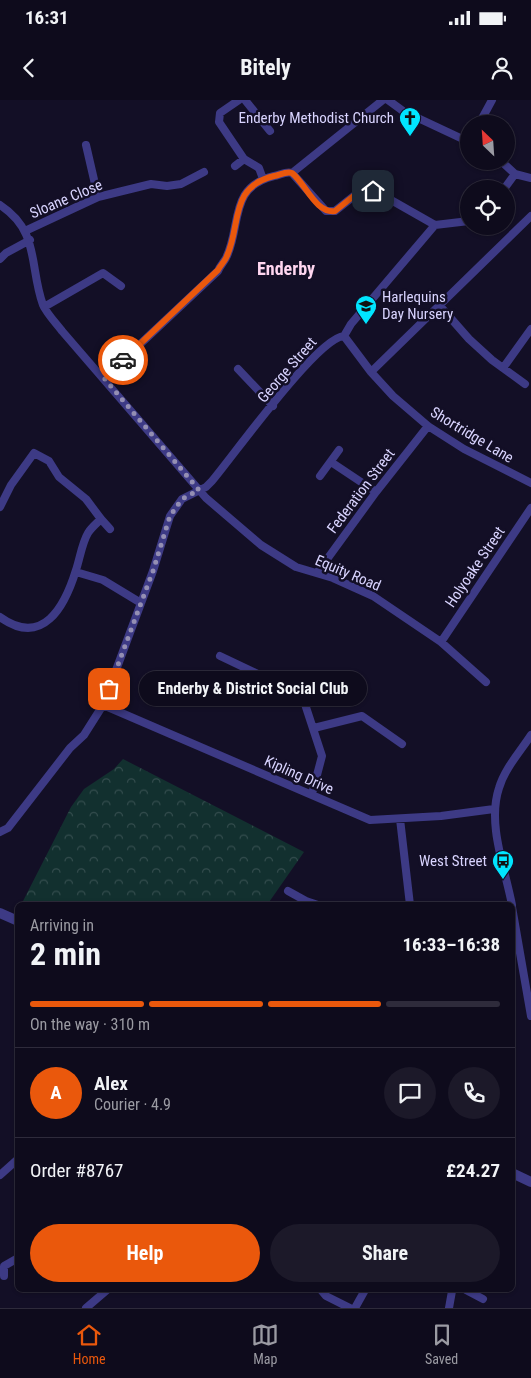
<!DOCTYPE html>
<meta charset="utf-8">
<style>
body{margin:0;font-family:"Roboto Condensed",sans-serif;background:#1c1929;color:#f1f3f6;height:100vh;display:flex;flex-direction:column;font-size:19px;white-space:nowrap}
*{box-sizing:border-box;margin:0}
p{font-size:16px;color:#9b9ba3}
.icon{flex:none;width:28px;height:28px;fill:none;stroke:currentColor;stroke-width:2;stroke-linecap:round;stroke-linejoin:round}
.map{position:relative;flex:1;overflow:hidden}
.sheet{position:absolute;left:15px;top:802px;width:500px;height:390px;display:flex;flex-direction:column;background:#0e0b1c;border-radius:8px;box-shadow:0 1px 4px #0004,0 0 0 1px #2e2b3b}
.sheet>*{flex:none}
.needle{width:32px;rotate:335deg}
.tools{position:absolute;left:460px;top:15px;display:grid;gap:10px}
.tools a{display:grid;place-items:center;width:55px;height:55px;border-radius:50%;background:#0e0b1c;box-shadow:0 1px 4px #0004,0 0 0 1px #2e2b3b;font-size:25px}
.pin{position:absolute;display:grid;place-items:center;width:42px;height:42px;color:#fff;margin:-21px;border-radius:10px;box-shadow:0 2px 8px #0006}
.courier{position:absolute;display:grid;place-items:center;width:50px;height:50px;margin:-25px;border:4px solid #ea580c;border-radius:50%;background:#fff;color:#222;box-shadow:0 1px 6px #0007}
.bubble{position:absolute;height:35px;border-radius:18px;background:#0e0b1c;box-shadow:0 1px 4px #0004,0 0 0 1px #2e2b3b;font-size:16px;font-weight:700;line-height:35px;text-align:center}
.overview em{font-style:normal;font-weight:700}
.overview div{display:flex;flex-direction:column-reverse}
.overview{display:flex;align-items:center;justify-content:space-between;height:85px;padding:0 15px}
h1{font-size:32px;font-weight:700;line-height:38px}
.bar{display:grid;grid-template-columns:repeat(4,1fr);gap:8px 5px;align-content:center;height:60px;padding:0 15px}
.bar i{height:6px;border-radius:4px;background:#2e2b3b}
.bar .current{background:#ea580c}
.bar p{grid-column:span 4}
.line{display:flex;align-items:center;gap:12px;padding:0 15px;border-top:1px solid #2e2b3b}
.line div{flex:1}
.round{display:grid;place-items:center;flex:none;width:52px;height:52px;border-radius:26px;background:#1c1929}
.action{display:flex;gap:10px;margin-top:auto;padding:10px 15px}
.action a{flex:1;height:58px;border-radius:30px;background:#ea580c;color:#fff;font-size:20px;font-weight:700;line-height:58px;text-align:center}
.action a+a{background:#1c1929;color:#f1f3f6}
.status{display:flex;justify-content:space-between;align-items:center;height:35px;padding:0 25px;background:#0e0b1c;direction:ltr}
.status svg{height:14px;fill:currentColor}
header{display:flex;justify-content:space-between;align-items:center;height:65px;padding:0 15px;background:#0e0b1c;font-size:22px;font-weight:700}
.tab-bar{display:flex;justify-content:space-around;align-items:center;height:70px;border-top:1px solid #2e2b3b;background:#0e0b1c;font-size:14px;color:#9b9ba3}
.tab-bar a{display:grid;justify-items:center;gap:2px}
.tab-bar .current{color:#ea580c}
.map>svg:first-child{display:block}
.forest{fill:url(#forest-crowns)}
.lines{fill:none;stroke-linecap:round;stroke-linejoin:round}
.minor{stroke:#3d3a85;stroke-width:8}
.tertiary{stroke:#3d3a85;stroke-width:10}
.done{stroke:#948fb3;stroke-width:5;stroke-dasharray:0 9}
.route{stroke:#ea580c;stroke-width:6}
.labels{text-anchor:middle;stroke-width:5;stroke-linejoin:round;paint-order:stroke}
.poi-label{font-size:15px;fill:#d9d4ff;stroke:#130f26;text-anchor:end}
.street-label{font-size:15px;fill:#d9d4ff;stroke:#130f26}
.quarter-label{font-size:18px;font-weight:bold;fill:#ffd6f0;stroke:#130f26}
</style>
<div class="status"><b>16:31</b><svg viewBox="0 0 49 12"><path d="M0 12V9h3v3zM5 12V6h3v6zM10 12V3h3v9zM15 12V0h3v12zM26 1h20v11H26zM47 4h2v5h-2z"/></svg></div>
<header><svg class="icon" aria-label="back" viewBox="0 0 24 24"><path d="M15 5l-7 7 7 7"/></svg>Bitely<svg class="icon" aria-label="person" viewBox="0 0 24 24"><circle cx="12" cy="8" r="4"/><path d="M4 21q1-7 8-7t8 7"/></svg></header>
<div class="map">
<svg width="531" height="1208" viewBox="0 0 531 1208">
<defs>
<pattern id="forest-crowns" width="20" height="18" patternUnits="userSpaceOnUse" patternTransform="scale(1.25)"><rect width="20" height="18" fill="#12302f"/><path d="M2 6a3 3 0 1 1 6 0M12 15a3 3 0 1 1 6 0" fill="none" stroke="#344d4e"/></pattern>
</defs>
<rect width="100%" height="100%" fill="#130f26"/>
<!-- forest -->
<path class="forest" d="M123,659L304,752L267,805H21L71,707L84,689L114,669Z"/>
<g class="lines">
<!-- minor -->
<path class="minor" d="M239,0L220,13L219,22L244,59L259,68L263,79
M245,0L270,31
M388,0L403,11L469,42
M479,24L492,0
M86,45L98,97
M501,61L515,74L531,78
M235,66L244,59
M292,73L383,0
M504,89L515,74
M0,105C40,131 29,166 43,205C47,214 56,223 62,231L206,398L261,445L296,467L333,478L373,496L441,542L486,582
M25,131L98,97L151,84L167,86L181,84L204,72
M0,159L6,153L30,140
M440,206L469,239L492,260L525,284
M44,207L103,173L121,186
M344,236L371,272L393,296L428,326L464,349L531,383
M344,236L351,224L435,125
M503,268L531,229
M238,269L273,306
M371,272L531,116
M104,278L218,171C220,166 224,162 226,158C242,126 228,87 274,76C280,75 286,71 292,73L326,111H335L364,88L384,96L435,125L469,121
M331,362L376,392
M320,376L339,350
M101,419L110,429
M76,472L103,480L141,503
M317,473L376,392L428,326
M0,517C43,548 65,506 76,470C80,458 82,443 88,433C91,428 97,423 101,419L86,399L59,377L49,361L34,353L11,385L0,407
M441,542L531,408
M220,556L302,595L322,656L312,694
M103,605L370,720L441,716L494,709
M314,628L362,616L402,644
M400,719L410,805
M0,732L8,728L70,648L84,635L103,605L153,471L170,416L182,399L206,387L212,381C234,355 317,238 344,236
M288,791L306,801
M304,805L306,801L318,805
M512,805C505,768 487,724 499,688C505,668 520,652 531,635
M512,807L531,916
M0,1075L18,1059
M4,1176V1166L18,1158
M321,1190L326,1196L350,1208
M466,1190L483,1199
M86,1208L107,1190
M355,1208L365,1190
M449,1208L452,1191"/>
<!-- tertiary -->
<path class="tertiary" d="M0,813L18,821
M512,1073L531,1082"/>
</g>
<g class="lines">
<!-- done -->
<path class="done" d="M109,589L153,471L170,416L182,399L199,390L104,278L123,260"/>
<!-- route -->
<path class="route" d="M123,260L218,170C220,166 224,162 226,158C242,126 228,87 274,76C280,75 286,71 292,73C305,83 316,114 335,111L361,90L364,88L373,91"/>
</g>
<!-- icons -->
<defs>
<g id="church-pin" transform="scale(1.125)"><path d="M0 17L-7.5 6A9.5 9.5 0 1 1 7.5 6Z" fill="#00e5ff" stroke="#130f26"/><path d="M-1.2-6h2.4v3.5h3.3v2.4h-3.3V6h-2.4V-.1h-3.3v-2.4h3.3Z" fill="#111"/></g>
<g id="school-pin" transform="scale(1.125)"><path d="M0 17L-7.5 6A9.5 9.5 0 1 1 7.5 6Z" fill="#00e5ff" stroke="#130f26"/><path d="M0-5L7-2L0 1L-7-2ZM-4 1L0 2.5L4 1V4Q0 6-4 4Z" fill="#111"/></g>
<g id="bus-pin" transform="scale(1.125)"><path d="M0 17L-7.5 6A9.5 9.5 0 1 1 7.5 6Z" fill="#00e5ff" stroke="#130f26"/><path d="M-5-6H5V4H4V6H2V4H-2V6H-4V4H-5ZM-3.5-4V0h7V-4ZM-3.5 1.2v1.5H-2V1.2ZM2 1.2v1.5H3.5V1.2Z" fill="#111"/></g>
</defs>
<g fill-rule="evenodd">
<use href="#church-pin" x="410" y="18"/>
<use href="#school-pin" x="366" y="206"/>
<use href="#bus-pin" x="503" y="761"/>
</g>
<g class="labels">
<!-- poi labels -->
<g class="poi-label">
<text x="394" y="23">Enderby Methodist Church</text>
<text x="382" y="202" text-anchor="start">Harlequins<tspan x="382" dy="17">Day Nursery</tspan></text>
<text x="487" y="766">West Street</text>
</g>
<!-- street labels -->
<g class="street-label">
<text transform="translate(66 99) rotate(-23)" y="5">Sloane Close</text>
<text transform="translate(287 270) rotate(-49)" y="5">George Street</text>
<text transform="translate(472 335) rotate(31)" y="5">Shortridge Lane</text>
<text transform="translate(361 391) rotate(-53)" y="5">Federation Street</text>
<text transform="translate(475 467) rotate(-56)" y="5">Holyoake Street</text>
<text transform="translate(348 473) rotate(23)" y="5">Equity Road</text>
<text transform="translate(299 675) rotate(24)" y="5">Kipling Drive</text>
</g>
<!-- quarter labels -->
<g class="quarter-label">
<text x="286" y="175">Enderby</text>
</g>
</g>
</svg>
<div class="tools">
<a><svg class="needle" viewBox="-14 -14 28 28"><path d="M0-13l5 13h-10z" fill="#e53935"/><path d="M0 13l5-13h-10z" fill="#9b9ba3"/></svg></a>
<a><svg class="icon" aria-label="locate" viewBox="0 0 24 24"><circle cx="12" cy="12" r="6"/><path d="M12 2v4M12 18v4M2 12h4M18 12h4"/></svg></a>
</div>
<div class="pin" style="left:109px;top:589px;background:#ea580c"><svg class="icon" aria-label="bag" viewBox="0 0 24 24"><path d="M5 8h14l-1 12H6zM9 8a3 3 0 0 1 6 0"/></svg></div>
<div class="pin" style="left:373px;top:91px;background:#1f2937"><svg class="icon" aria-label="home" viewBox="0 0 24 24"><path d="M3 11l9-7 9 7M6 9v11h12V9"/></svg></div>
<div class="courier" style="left:123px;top:260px"><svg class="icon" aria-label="car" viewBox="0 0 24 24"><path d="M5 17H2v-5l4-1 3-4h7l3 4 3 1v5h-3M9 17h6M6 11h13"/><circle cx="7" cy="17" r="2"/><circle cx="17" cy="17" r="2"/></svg></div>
<div class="bubble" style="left:139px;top:571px;width:228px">Enderby &amp; District Social Club</div>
<section class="sheet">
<div class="overview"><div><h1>2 min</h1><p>Arriving in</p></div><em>16:33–16:38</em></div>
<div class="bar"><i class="current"></i><i class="current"></i><i class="current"></i><i></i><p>On the way · 310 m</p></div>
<div class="line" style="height:90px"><b class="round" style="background:#ea580c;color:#fff">A</b><div><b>Alex</b><p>Courier · 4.9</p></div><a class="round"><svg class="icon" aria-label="chat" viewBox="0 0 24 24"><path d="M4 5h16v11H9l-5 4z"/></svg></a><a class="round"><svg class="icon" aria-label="phone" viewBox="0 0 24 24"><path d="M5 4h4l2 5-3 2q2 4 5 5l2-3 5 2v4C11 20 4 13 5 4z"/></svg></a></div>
<div class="line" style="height:65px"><div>Order #8767</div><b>£24.27</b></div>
<div class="action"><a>Help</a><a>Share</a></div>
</section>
</div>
<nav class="tab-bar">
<a class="current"><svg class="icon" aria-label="home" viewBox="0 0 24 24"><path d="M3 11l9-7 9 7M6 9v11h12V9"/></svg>Home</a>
<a><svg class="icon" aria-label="map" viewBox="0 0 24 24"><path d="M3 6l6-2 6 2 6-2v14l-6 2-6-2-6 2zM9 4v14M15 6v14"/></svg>Map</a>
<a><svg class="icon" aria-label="saved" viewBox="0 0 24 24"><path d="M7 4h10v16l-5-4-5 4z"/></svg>Saved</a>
</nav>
